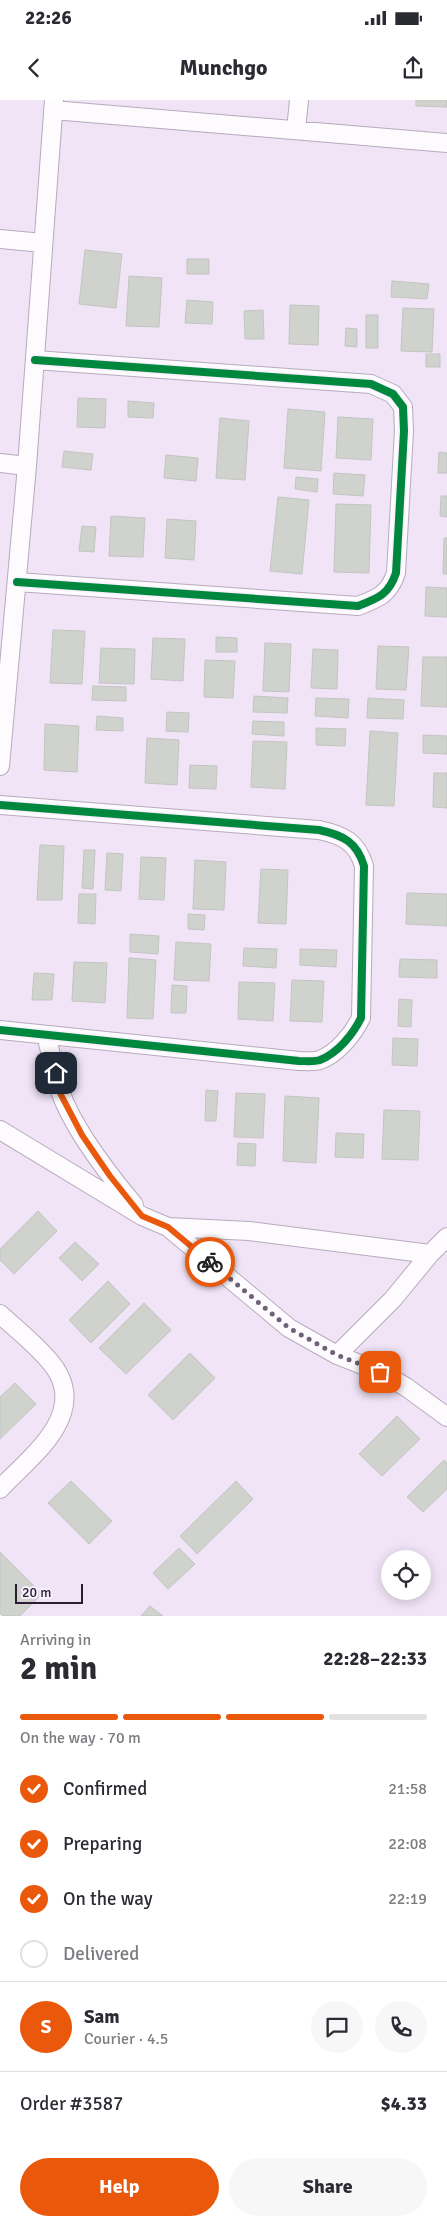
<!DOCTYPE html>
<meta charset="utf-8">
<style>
body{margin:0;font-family:Signika,sans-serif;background:#f7f7f7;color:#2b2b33;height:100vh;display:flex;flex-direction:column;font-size:19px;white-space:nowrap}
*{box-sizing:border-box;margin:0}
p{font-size:16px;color:#7c7c81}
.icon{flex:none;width:28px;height:28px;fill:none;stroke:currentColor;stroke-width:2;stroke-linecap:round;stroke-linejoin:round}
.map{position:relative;height:1516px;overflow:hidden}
.side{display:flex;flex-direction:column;background:#fff;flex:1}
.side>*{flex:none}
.tools{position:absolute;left:381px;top:1450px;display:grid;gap:10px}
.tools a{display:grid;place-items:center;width:50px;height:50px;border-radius:50%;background:#fff;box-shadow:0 2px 12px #0003;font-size:25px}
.scale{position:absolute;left:15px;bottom:12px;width:68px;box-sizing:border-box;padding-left:5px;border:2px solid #2b1c31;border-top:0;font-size:14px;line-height:18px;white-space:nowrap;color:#2b1c31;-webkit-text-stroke:4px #f8f0fc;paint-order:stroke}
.pin{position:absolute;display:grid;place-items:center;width:42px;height:42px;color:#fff;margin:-21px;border-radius:10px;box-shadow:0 2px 8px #0006}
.courier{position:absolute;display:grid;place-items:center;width:50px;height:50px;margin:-25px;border:4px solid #ea580c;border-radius:50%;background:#fff;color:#222;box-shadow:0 1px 6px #0007}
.summary em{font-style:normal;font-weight:800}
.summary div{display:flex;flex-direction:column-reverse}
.summary{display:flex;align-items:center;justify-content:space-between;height:85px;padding:0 20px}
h1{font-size:32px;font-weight:800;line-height:38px}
.bar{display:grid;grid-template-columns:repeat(4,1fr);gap:8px 5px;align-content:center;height:60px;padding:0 20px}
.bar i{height:6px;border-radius:4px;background:#e1e1e2}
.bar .active{background:#ea580c}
.bar p{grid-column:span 4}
.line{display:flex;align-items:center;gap:12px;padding:0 20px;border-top:1px solid #e1e1e2}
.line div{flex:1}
.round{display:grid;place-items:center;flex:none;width:52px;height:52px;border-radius:26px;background:#f7f7f7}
ol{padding:0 20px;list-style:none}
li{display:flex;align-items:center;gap:15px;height:55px}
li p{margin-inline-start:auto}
li .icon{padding:5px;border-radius:50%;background:#ea580c;color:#fff;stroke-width:4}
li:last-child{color:#7c7c81}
li i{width:28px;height:28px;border:2px solid #e1e1e2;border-radius:50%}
.action{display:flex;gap:10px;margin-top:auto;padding:10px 20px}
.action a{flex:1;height:58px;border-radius:30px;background:#ea580c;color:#fff;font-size:20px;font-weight:800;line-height:58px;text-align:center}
.action a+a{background:#f7f7f7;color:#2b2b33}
.status{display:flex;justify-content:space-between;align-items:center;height:35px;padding:0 25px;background:#fff;direction:ltr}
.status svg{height:14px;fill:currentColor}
header{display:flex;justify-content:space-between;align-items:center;height:65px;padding:0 20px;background:#fff;font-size:22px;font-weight:800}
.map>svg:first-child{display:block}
.building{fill:#d0d2ce;stroke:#c2c5c2}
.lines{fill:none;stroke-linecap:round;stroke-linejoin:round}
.street-casing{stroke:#b7abbd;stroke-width:20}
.street{stroke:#fdfbfe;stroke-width:18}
.cycleway-casing{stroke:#f8f0fc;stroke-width:11}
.cycleway{stroke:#00873e;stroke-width:8}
.done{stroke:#706276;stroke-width:5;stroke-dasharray:0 9}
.route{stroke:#ea580c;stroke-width:6}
</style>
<div class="status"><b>22:26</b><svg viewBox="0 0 49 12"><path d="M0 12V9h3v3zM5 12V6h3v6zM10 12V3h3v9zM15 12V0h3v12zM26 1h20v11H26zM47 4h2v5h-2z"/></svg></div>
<header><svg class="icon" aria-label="back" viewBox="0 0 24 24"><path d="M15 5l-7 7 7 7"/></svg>Munchgo<svg class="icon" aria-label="share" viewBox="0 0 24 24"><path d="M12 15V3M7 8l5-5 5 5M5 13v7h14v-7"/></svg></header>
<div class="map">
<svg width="447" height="1516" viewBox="0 0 447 1516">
<rect width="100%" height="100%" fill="#f0e4f6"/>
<!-- building -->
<path class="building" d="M416,0H447V7L416,6Z
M85,150L122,154L116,208L79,204Z
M187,159H209V174H187Z
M129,176L162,178L159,227L126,226Z
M392,181L429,184L427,199L391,197Z
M187,200L213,202L212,224L185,223Z
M290,205L319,206L318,245L289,244Z
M403,208L434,209L432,252L401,251Z
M263,210L264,239H245L244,211Z
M366,215H378V248H366Z
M346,228L357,229V247L345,246Z
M426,254H440V267H426Z
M78,298L106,299L105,328L77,327Z
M128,301L154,303L153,318L128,317Z
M288,309L325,312L321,371L284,368Z
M338,317L373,319L371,360L336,358Z
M220,318L249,321L245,380L216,378Z
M64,351L93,354L91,370L62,367Z
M439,352L447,353V373H438Z
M166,355L198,358L196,381L164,378Z
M334,373L365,375L363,396L333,394Z
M296,377L318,379L317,392L295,389Z
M441,396H447V417L440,416Z
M278,397L309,400L302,474L270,471Z
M336,404L371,405L369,473L334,472Z
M111,416L145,418L143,457L109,456Z
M167,419L196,421L194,460L165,458Z
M82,426L96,427L94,452L79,451Z
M444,438H447V474H443Z
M426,487L447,488V517L425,516Z
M53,530L85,531L82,584L50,583Z
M216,537L237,538V552H216Z
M153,538L185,539L183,581L151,579Z
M265,543L291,544L289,592L263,591Z
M378,546L409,547L406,590L376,589Z
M101,548L135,549L134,584L99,583Z
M313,549L338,550L337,589L311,588Z
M423,557H447V607L421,606Z
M205,560L235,561L233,598L204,597Z
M93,586L126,587V601L92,600Z
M254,596L288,598L287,613L253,612Z
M316,598L349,599L348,618L315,616Z
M368,598L404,600L403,619L367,618Z
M167,612L189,613L188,632L166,631Z
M97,616L123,618V631L96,630Z
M253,621L284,622V636L252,634Z
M45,624L79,626L77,672L44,670Z
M316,628L346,629L345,646L316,645Z
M370,631L398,633L394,706L366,705Z
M423,635L447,636V654L423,653Z
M147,638L179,640L177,685L145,683Z
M253,641L287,642L285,689L251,687Z
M190,665L217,666L216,689L189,688Z
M434,673H447V708L433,707Z
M40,745L64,746L62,800H37Z
M84,750H95L93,789L82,788Z
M107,753L123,754L121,791L105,790Z
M141,757L166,758L164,800L139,799Z
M195,760L226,762L224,810L193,809Z
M261,769L288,770L286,824L258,823Z
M407,793L447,794V826L406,824Z
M79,794H96L95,824L78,823Z
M188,814L205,815L204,830L188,829Z
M130,834L159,836L158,854L130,852Z
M176,842L211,844L209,881L174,880Z
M244,848L277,849L276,868L243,866Z
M300,849L337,850L336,867L300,865Z
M129,858L156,860L153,919L127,918Z
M400,859L437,860V878L399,877Z
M74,862L107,863L105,903L72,901Z
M34,873L54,874L52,900H32Z
M292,880L324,881L322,922L290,921Z
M239,882L275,883L273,921L238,919Z
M172,885L187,886L186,913H171Z
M399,899L412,900L411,927L398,926Z
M393,938L418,939L417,966L392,965Z
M206,990L218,991L216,1021H205Z
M236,993L265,994L263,1038L234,1037Z
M285,996L319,998L316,1063L283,1061Z
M384,1010L420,1011L418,1060L382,1059Z
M336,1033L364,1034L363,1058L335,1057Z
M238,1043L256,1044L255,1066L237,1065Z
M38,1111L57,1131L14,1174L0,1160V1149Z
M75,1142L99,1164L82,1181L59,1158Z
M108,1181L130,1204L91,1243L69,1220Z
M144,1203L171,1230L126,1274L99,1248Z
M190,1253L215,1278L173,1320L148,1295Z
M15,1283L36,1304L0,1339V1297Z
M397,1316L420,1339L382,1376L359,1354Z
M444,1360L447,1363V1389L423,1412L407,1397Z
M71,1381L112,1421L89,1444L48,1403Z
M236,1381L253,1399L197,1454L180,1436Z
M179,1448L195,1464L168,1489L153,1473Z
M0,1452L42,1494L20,1516H3L0,1513Z
M150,1506L163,1516H141Z"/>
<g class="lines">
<!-- street casing -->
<g class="street-casing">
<path id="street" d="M53,10L447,43
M296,30L299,0
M0,139L43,143
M0,363L27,366
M17,482L358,506C379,498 389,494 396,473L404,331L403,307L393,294L371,284L35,260
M0,666L27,366L54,0
M0,705L319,730C343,735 357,742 364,766L361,918C353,934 338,953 320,960C314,962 306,961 299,961L0,930
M46,935C51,953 54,973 60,991C73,1029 109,1075 134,1105
M0,1030L142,1116L168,1127L289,1228L337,1255L380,1272L406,1287L447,1317
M168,1127L249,1131L430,1154L447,1137
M0,1214C16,1229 50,1256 59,1275C82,1320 28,1359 0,1389
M337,1255L393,1199L430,1154"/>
</g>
<!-- street -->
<use href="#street" class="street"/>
<!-- cycleway casing -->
<g class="cycleway-casing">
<path id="cycleway" d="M17,482L358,506C379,498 389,494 396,473L404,331L403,307L393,294L371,284L35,260
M0,705L319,730C343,735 357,742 364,766L361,918C353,934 338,953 320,960C314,962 306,961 299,961L0,930"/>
</g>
<!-- cycleway -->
<use href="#cycleway" class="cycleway"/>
</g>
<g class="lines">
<!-- done -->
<path class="done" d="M210,1162L289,1228L337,1255L380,1272"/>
<!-- route -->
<path class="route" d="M56,973L60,993L82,1035L110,1076L142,1116L168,1127L210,1162"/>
</g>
</svg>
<div class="tools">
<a><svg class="icon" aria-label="locate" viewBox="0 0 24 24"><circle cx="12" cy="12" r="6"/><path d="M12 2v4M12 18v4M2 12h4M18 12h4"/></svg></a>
</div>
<div class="scale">20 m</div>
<div class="pin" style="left:380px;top:1272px;background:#ea580c"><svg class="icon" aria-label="bag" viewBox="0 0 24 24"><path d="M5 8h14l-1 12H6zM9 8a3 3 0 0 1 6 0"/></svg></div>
<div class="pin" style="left:56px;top:973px;background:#1f2937"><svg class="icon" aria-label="home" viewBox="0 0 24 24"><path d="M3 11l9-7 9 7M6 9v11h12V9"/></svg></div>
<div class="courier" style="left:210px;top:1162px"><svg class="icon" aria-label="bike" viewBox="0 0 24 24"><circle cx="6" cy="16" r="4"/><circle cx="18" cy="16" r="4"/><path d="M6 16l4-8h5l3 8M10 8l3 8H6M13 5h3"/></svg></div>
</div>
<section class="side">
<div class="summary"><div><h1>2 min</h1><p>Arriving in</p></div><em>22:28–22:33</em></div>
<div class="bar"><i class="active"></i><i class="active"></i><i class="active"></i><i></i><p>On the way · 70 m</p></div>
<ol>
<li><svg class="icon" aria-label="check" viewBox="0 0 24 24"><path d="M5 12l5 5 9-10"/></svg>Confirmed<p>21:58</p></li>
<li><svg class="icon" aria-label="check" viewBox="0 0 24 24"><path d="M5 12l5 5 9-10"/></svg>Preparing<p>22:08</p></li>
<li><svg class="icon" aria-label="check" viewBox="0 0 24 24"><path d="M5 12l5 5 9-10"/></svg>On the way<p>22:19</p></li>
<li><i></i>Delivered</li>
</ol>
<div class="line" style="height:90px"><b class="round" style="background:#ea580c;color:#fff">S</b><div><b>Sam</b><p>Courier · 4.5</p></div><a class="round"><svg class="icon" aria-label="chat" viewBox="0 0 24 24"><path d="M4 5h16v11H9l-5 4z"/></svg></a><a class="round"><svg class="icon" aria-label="phone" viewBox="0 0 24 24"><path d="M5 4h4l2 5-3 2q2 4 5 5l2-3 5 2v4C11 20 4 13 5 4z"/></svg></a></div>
<div class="line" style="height:65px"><div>Order #3587</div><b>$4.33</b></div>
<div class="action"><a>Help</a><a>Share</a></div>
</section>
